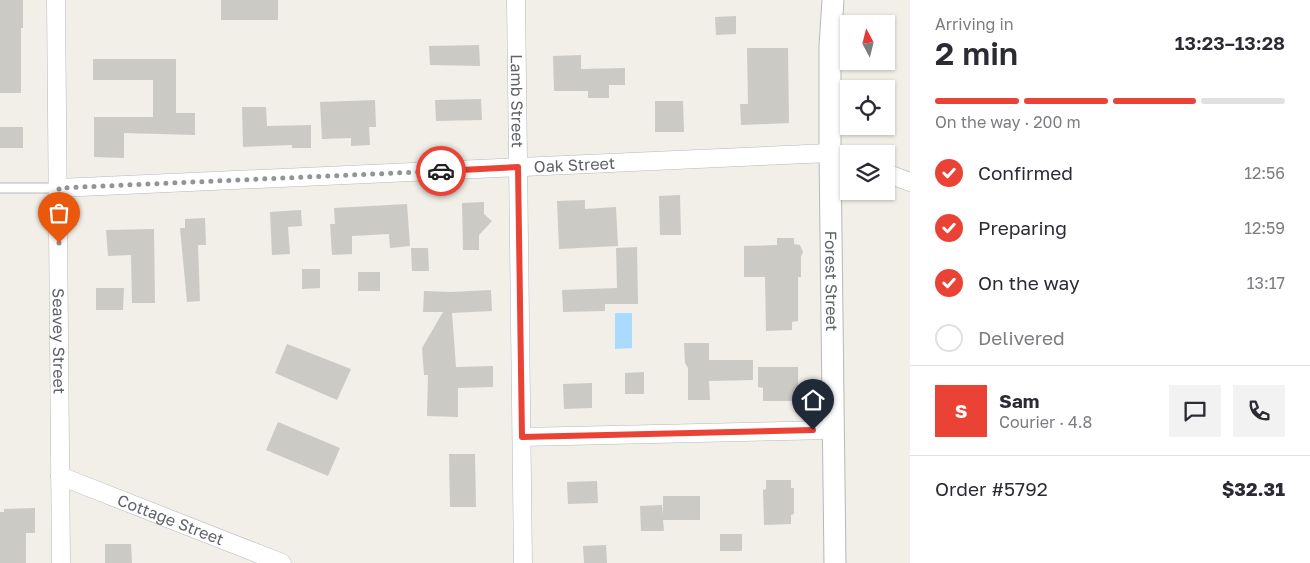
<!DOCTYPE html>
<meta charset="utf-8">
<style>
body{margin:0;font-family:"Golos Text",sans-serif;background:#f2f2f3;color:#2b2b33;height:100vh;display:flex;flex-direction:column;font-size:19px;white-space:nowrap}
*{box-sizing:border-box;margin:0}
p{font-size:16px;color:#7c7c81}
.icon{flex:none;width:28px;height:28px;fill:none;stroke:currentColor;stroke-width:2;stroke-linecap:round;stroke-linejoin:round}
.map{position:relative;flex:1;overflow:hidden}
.side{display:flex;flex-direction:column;background:#fff;width:400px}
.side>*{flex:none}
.needle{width:32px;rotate:353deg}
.tools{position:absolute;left:840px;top:15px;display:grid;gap:10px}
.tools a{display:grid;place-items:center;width:55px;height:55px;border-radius:0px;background:#fff;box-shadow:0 1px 4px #0004;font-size:25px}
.pin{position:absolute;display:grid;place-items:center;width:42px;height:42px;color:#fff;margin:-51px -21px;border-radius:50% 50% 50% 0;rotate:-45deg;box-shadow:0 0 5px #0007}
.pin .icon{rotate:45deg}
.courier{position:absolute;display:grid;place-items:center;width:50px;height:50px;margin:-25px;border:4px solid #ea4335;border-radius:50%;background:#fff;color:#222;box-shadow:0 1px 6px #0007}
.overview em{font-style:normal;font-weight:600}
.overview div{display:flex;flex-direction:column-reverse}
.overview{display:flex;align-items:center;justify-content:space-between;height:85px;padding:0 25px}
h1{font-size:32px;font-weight:600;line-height:38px}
.bar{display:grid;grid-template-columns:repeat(4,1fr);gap:8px 5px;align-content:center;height:60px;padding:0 25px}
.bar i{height:6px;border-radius:4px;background:#e1e1e2}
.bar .active{background:#ea4335}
.bar p{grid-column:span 4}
.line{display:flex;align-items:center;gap:12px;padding:0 25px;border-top:1px solid #e1e1e2}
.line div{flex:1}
.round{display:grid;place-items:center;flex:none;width:52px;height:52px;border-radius:0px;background:#f2f2f3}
ol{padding:0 25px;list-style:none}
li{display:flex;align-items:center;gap:15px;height:55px}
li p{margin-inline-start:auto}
li .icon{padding:5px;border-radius:50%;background:#ea4335;color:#fff;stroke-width:4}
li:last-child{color:#7c7c81}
li i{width:28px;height:28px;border:2px solid #e1e1e2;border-radius:50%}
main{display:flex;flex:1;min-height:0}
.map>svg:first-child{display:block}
.water{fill:#aadaff}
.building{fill:#cccac5}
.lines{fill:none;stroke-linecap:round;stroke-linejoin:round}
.service-casing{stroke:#b5b8bc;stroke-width:11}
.minor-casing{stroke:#b5b8bc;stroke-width:19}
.tertiary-casing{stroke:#b5b8bc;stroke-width:23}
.service{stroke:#fff;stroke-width:9}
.minor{stroke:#fff;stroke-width:18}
.tertiary{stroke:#fff;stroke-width:21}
.done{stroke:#929495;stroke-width:5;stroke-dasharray:0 9}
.route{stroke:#ea4335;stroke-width:6}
.labels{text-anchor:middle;stroke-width:4;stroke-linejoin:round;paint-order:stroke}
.street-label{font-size:16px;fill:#5f6368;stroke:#fff}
</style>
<main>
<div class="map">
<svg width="910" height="563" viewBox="0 0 910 563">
<rect width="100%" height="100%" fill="#f1efe8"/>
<!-- water -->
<path class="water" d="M615,313H632V348L615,349Z"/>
<!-- building -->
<path class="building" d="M0,0H23V28H21V93H0Z
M221,0H278V20H221Z
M736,16V34L716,35L715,17Z
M479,45L480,66L430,65L429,46Z
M747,48H788L789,123L741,125L740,104H748Z
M581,55V69L625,68V85H609V98H588V91H554L553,56Z
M93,59H176V113H195V135L124,133V158L94,157V117H153V80H93Z
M481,99L482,120L436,121L435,100Z
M375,100L376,127H369L370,145L351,146V138L322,139L320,102Z
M655,101H683L684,132H655Z
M242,107H266L267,126L311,125V148H292V145L243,147Z
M0,127H23V148H0Z
M680,195L681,235H660L659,196Z
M585,200V209L616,207L618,246L559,249L557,201Z
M484,202V214L492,221L479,235V250H463L462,203Z
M407,204L410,246L390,248L389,234L352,236V254L332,255L330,224H335L334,208Z
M301,210L302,226L288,227L290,254L272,255L270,212Z
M205,218L206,245H198L200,301L187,302L180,228H185V219Z
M154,229L155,303H132L131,255L108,256L106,230Z
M777,238H794V244L800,245L803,252L801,257V277H798V321L792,322V330L766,331L765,277H744V246L777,245Z
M637,247L638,304H605V311L563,312L562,290L617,288L616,248Z
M411,248H428L429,271H412Z
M302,269H320V288L302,289Z
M358,272H380V291H358Z
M96,288H124L123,310H96Z
M491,290L492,311L452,313L456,367L493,366V387L458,388V417L427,416L428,375H424L422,348L443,312H423L424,291L451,292Z
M684,343H709V360H753V380L709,381L710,400H688V368L685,363Z
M287,344L351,369L337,400L275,373Z
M758,367H798V401H763V388L758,387Z
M644,372V394H625V373Z
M592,383V408L564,409L563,384Z
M278,422L340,448L328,476L266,450Z
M449,454H475L476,507H450Z
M766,480H791V488H794V514L791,515V524L764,525L763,490L766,489Z
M597,481L598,503L568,504L567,482Z
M663,496H700V520H663L664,531H641L640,506L662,505L663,516Z
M35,508V533H26V563H0V512H4V509Z
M720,534H742V551H720Z
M105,544H131L132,563H105Z
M606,545L607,563H584L583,546Z"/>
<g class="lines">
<!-- service casing -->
<g class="service-casing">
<path id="service" d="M0,188H59"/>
</g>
<!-- minor casing -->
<g class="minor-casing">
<g id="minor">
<path id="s1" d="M56,0L61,563"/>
<path id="s2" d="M516,0L523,563"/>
<path d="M886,173L910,182"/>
<path id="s3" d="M59,188L830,153L849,160"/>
<path d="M522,437L832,430"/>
<path id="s4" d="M60,476L282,563"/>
</g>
</g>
<!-- tertiary casing -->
<g class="tertiary-casing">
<g id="tertiary">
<path id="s5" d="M833,0L830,46V153L835,563"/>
</g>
</g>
<!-- service -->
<use href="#service" class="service"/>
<!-- minor -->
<use href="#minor" class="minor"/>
<!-- tertiary -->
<use href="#tertiary" class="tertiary"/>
</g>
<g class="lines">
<!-- done -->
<path class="done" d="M59,243V188L441,171"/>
<!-- route -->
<path class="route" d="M441,171L518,167L522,437L813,430"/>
</g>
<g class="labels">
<!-- street labels -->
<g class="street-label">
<text dy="6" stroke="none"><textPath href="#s2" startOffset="101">Lamb Street</textPath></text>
<text dy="6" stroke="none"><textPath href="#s3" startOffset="516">Oak Street</textPath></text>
<text dy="6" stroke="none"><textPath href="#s5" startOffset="281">Forest Street</textPath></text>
<text dy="6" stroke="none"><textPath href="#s1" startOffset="341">Seavey Street</textPath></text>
<text dy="6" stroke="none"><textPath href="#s4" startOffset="119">Cottage Street</textPath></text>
</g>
</g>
</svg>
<div class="tools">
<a><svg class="needle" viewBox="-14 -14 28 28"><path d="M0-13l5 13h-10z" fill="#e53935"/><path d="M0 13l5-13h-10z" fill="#7c7c81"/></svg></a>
<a><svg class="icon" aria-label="locate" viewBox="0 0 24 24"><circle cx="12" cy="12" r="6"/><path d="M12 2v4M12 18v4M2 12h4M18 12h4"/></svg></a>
<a><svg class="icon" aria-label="layers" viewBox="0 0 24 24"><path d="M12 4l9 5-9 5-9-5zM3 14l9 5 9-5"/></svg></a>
</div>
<div class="pin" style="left:59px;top:243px;background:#ea580c"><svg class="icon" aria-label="bag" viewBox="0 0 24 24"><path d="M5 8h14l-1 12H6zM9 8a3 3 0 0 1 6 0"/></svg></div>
<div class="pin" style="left:813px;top:430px;background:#1f2937"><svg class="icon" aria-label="home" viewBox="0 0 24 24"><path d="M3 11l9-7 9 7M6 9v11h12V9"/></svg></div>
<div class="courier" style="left:441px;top:171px"><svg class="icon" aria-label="car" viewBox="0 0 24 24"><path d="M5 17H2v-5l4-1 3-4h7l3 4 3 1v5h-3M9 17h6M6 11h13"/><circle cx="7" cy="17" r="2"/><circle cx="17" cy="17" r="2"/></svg></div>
</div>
<section class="side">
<div class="overview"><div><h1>2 min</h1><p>Arriving in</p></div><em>13:23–13:28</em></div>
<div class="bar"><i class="active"></i><i class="active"></i><i class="active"></i><i></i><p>On the way · 200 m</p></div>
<ol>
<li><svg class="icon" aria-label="check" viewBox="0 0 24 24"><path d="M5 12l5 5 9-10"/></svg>Confirmed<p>12:56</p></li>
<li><svg class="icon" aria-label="check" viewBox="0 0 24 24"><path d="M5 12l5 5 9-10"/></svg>Preparing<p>12:59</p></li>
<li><svg class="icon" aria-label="check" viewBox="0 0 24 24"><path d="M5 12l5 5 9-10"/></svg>On the way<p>13:17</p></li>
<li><i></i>Delivered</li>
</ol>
<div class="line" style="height:90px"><b class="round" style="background:#ea4335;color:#fff">S</b><div><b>Sam</b><p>Courier · 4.8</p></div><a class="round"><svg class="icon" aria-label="chat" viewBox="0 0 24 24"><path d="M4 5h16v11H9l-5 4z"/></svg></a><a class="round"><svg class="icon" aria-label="phone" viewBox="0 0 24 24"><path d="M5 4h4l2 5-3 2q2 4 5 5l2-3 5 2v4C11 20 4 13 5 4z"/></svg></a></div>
<div class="line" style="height:65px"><div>Order #5792</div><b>$32.31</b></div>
</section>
</main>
